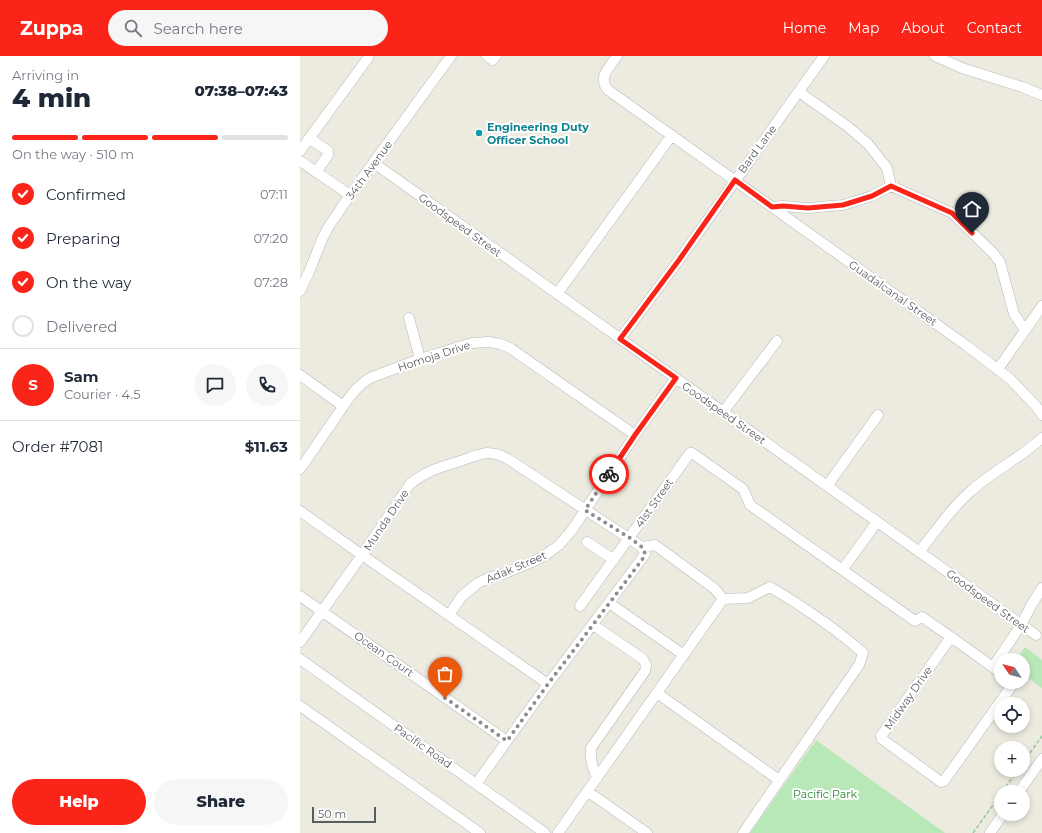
<!DOCTYPE html>
<meta charset="utf-8">
<style>
body{margin:0;font-family:Montserrat,sans-serif;background:#f6f6f7;color:#1f2937;height:100vh;display:flex;flex-direction:column;font-size:15px;white-space:nowrap}
*{box-sizing:border-box;margin:0}
p{font-size:13px;color:#747a83}
.icon{flex:none;width:22px;height:22px;fill:none;stroke:currentColor;stroke-width:2;stroke-linecap:round;stroke-linejoin:round}
.map{position:relative;flex:1;overflow:hidden}
.drawer{display:flex;flex-direction:column;background:#fff;width:300px}
.drawer>*{flex:none}
.needle{width:26px;rotate:305deg}
.buttons{position:absolute;left:694px;top:597px;display:grid;gap:8px}
.buttons a{display:grid;place-items:center;width:36px;height:36px;border-radius:50%;background:#fff;box-shadow:0 2px 6px #0003;font-size:20px}
.scale{position:absolute;left:12px;bottom:10px;width:64px;box-sizing:border-box;padding-left:4px;border:2px solid #585d62;border-top:0;font-size:11px;line-height:14px;white-space:nowrap;color:#585d62;-webkit-text-stroke:3px #fff;paint-order:stroke}
.pin{position:absolute;display:grid;place-items:center;width:34px;height:34px;color:#fff;margin:-41px -17px;border-radius:50% 50% 50% 0;rotate:-45deg;box-shadow:0 0 4px #0007}
.pin .icon{rotate:45deg}
.courier{position:absolute;display:grid;place-items:center;width:40px;height:40px;margin:-20px;border:3px solid #fa2518;border-radius:50%;background:#fff;color:#222;box-shadow:0 1px 5px #0007}
.head em{font-style:normal;font-weight:800}
.head div{display:flex;flex-direction:column-reverse}
.head{display:flex;align-items:center;justify-content:space-between;height:68px;padding:0 12px}
h1{font-size:26px;font-weight:800;line-height:30px}
.bar{display:grid;grid-template-columns:repeat(4,1fr);gap:6px 4px;align-content:center;height:48px;padding:0 12px}
.bar i{height:5px;border-radius:3px;background:#e0e1e3}
.bar .on{background:#fa2518}
.bar p{grid-column:span 4}
.line{display:flex;align-items:center;gap:10px;padding:0 12px;border-top:1px solid #e0e1e3}
.line div{flex:1}
.round{display:grid;place-items:center;flex:none;width:42px;height:42px;border-radius:21px;background:#f6f6f7}
ol{padding:0 12px;list-style:none}
li{display:flex;align-items:center;gap:12px;height:44px}
li p{margin-inline-start:auto}
li .icon{padding:4px;border-radius:50%;background:#fa2518;color:#fff;stroke-width:4}
li:last-child{color:#747a83}
li i{width:22px;height:22px;border:2px solid #e0e1e3;border-radius:50%}
.button{display:flex;gap:8px;margin-top:auto;padding:8px 12px}
.button a{flex:1;height:46px;border-radius:24px;background:#fa2518;color:#fff;font-size:16px;font-weight:800;line-height:46px;text-align:center}
.button a+a{background:#f6f6f7;color:#1f2937}
header{display:flex;align-items:center;gap:24px;box-sizing:border-box;height:56px;padding:0 20px;background:#fa2518;color:#fff}
header strong{font-size:19px}
nav{display:flex;gap:22px;margin-inline-start:auto;font-size:14px}
.search{width:280px;height:36px;background:#f6f6f7;display:flex;align-items:center;gap:10px;box-sizing:border-box;padding:0 14px;border-radius:22px;color:#747a83;font-size:15px}
main{display:flex;flex:1;min-height:0}
.map>svg:first-child{display:block}
.green{fill:#b9e8b8}
.lines{fill:none;stroke-linecap:round;stroke-linejoin:round}
.minor-casing{stroke:#b5b8be;stroke-width:11}
.path{stroke:#91c99f;stroke-width:1.5;stroke-dasharray:4 2;stroke-linecap:butt}
.minor{stroke:#fff;stroke-width:10}
.done{stroke:#8c8e8e;stroke-width:4;stroke-dasharray:0 7.2}
.route{stroke:#fa2518;stroke-width:5}
.culture-dot{fill:#0f9aa8;stroke:#fff;stroke-width:1.5}
.labels{text-anchor:middle;stroke-width:4;stroke-linejoin:round;paint-order:stroke}
.culture-label{font-size:11px;font-weight:bold;fill:#0d838f;stroke:#fff;text-anchor:start}
.street-label{font-size:11px;fill:#585d62;stroke:#fff}
.park-label{font-size:11px;fill:#2c862e;stroke:#fff}
</style>
<header>
<strong>Zuppa</strong>
<div class="search"><svg class="icon" aria-label="search" viewBox="0 0 24 24"><circle cx="10" cy="10" r="6"/><path d="M15 15l6 6"/></svg>Search here</div>
<nav><a>Home</a><a>Map</a><a>About</a><a>Contact</a></nav>
</header>
<main>
<section class="drawer">
<div class="head"><div><h1>4 min</h1><p>Arriving in</p></div><em>07:38–07:43</em></div>
<div class="bar"><i class="on"></i><i class="on"></i><i class="on"></i><i></i><p>On the way · 510 m</p></div>
<ol>
<li><svg class="icon" aria-label="check" viewBox="0 0 24 24"><path d="M5 12l5 5 9-10"/></svg>Confirmed<p>07:11</p></li>
<li><svg class="icon" aria-label="check" viewBox="0 0 24 24"><path d="M5 12l5 5 9-10"/></svg>Preparing<p>07:20</p></li>
<li><svg class="icon" aria-label="check" viewBox="0 0 24 24"><path d="M5 12l5 5 9-10"/></svg>On the way<p>07:28</p></li>
<li><i></i>Delivered</li>
</ol>
<div class="line" style="height:72px"><b class="round" style="background:#fa2518;color:#fff">S</b><div><b>Sam</b><p>Courier · 4.5</p></div><a class="round"><svg class="icon" aria-label="chat" viewBox="0 0 24 24"><path d="M4 5h16v11H9l-5 4z"/></svg></a><a class="round"><svg class="icon" aria-label="phone" viewBox="0 0 24 24"><path d="M5 4h4l2 5-3 2q2 4 5 5l2-3 5 2v4C11 20 4 13 5 4z"/></svg></a></div>
<div class="line" style="height:52px"><div>Order #7081</div><b>$11.63</b></div>
<div class="button"><a>Help</a><a>Share</a></div>
</section>
<div class="map">
<svg width="742" height="777" viewBox="0 0 742 777">
<rect width="100%" height="100%" fill="#edeadf"/>
<!-- green -->
<path class="green" d="M725,591L742,604V632L723,618V604H716Z
M516,684L645,777H450Z"/>
<g class="lines">
<!-- minor casing -->
<g class="minor-casing">
<path id="minor" d="M187,0L193,4L196,0
M317,0C310,11 297,21 308,34L472,151L667,290L709,322L736,350L742,359
M635,0L662,12L722,31L742,39
M499,36L547,70L568,88L587,112L591,130
M9,82L28,95V99L16,116
M0,95L68,2
M0,105L50,139
M74,107C294,265 516,421 736,579
M472,151L483,150L508,152L543,149L572,140L591,130L652,157L693,197L700,206L714,258L725,274
M0,235L9,216L23,181L29,170L50,139L151,0
M257,238L372,79
M109,262L120,303
M320,283L379,204L524,0
M698,313L742,250
M0,319L43,350
M423,356L477,285
M0,413C11,398 21,382 32,367C43,351 53,332 70,322L120,303L172,287L189,286L200,288L210,292L335,379
M527,430L578,359
M0,455L62,499L248,628
M287,486L314,504
M619,496C636,475 651,452 671,435C693,415 720,402 742,382
M543,513L577,466
M0,540L207,685
M423,543L448,542L470,531C502,550 535,572 563,597L559,609L443,777
M309,547L384,599
M280,550L390,397H392L443,433L450,449L615,565L622,561L651,581
M149,559L162,540L178,527L191,521L203,518L232,506L244,500L259,489L272,474L335,379L376,322
M293,569L343,603L346,609L345,615L291,692C290,704 292,710 297,722
M0,586L62,499L110,428C126,415 140,411 160,405C169,402 178,398 187,397C194,397 201,399 208,403L342,491L345,498L343,501L248,628L176,728
M0,603L245,777
M693,611L721,569L732,548L742,532
M701,617L651,581L581,680L582,683L641,726L644,725L713,628V626
M357,637L479,724
M0,650L180,777
M287,735L347,777
M719,736L742,703
M258,777L423,543L415,533L355,489L342,491
M690,777L703,758"/>
</g>
<!-- path -->
<path class="path" d="M723,707L742,680
M702,736L718,714
M673,777L701,738"/>
<!-- minor -->
<use href="#minor" class="minor"/>
</g>
<g class="lines">
<!-- done -->
<path class="done" d="M145,642L207,685L248,628L333,516L344,501L345,498L344,494L342,491L330,482L285,454L309,418"/>
<!-- route -->
<path class="route" d="M309,418L335,379L376,322L320,283L379,204L435,124L472,151L483,150L508,152L543,149L572,140L591,130L652,157L672,177"/>
</g>
<!-- markers -->
<circle class="culture-dot" cx="179" cy="77" r="4"/>
<g class="labels">
<!-- culture labels -->
<g class="culture-label">
<text x="187" y="75">Engineering Duty<tspan x="187" dy="13">Officer School</tspan></text>
</g>
<!-- street labels -->
<g class="street-label">
<text transform="translate(457 93) rotate(-54)" y="4">Bard Lane</text>
<text transform="translate(69 114) rotate(-54)" y="4">34th Avenue</text>
<text transform="translate(160 169) rotate(36)" y="4">Goodspeed Street</text>
<text transform="translate(593 237) rotate(35)" y="4">Guadalcanal Street</text>
<text transform="translate(134 300) rotate(-18)" y="4">Homoja Drive</text>
<text transform="translate(424 357) rotate(35)" y="4">Goodspeed Street</text>
<text transform="translate(354 447) rotate(-55)" y="4">41st Street</text>
<text transform="translate(86 464) rotate(-56)" y="4">Munda Drive</text>
<text transform="translate(216 511) rotate(-23)" y="4">Adak Street</text>
<text transform="translate(688 545) rotate(36)" y="4">Goodspeed Street</text>
<text transform="translate(84 598) rotate(35)" y="4">Ocean Court</text>
<text transform="translate(608 642) rotate(-55)" y="4">Midway Drive</text>
<text transform="translate(123 690) rotate(35)" y="4">Pacific Road</text>
</g>
<!-- park labels -->
<g class="park-label">
<text x="525" y="742">Pacific Park</text>
</g>
</g>
</svg>
<div class="buttons">
<a><svg class="needle" viewBox="-14 -14 28 28"><path d="M0-13l5 13h-10z" fill="#e53935"/><path d="M0 13l5-13h-10z" fill="#747a83"/></svg></a>
<a><svg class="icon" aria-label="locate" viewBox="0 0 24 24"><circle cx="12" cy="12" r="6"/><path d="M12 2v4M12 18v4M2 12h4M18 12h4"/></svg></a>
<a>+</a>
<a>−</a>
</div>
<div class="scale">50 m</div>
<div class="pin" style="left:145px;top:642px;background:#ea580c"><svg class="icon" aria-label="bag" viewBox="0 0 24 24"><path d="M5 8h14l-1 12H6zM9 8a3 3 0 0 1 6 0"/></svg></div>
<div class="pin" style="left:672px;top:177px;background:#1f2937"><svg class="icon" aria-label="home" viewBox="0 0 24 24"><path d="M3 11l9-7 9 7M6 9v11h12V9"/></svg></div>
<div class="courier" style="left:309px;top:418px"><svg class="icon" aria-label="bike" viewBox="0 0 24 24"><circle cx="6" cy="16" r="4"/><circle cx="18" cy="16" r="4"/><path d="M6 16l4-8h5l3 8M10 8l3 8H6M13 5h3"/></svg></div>
</div>
</main>
